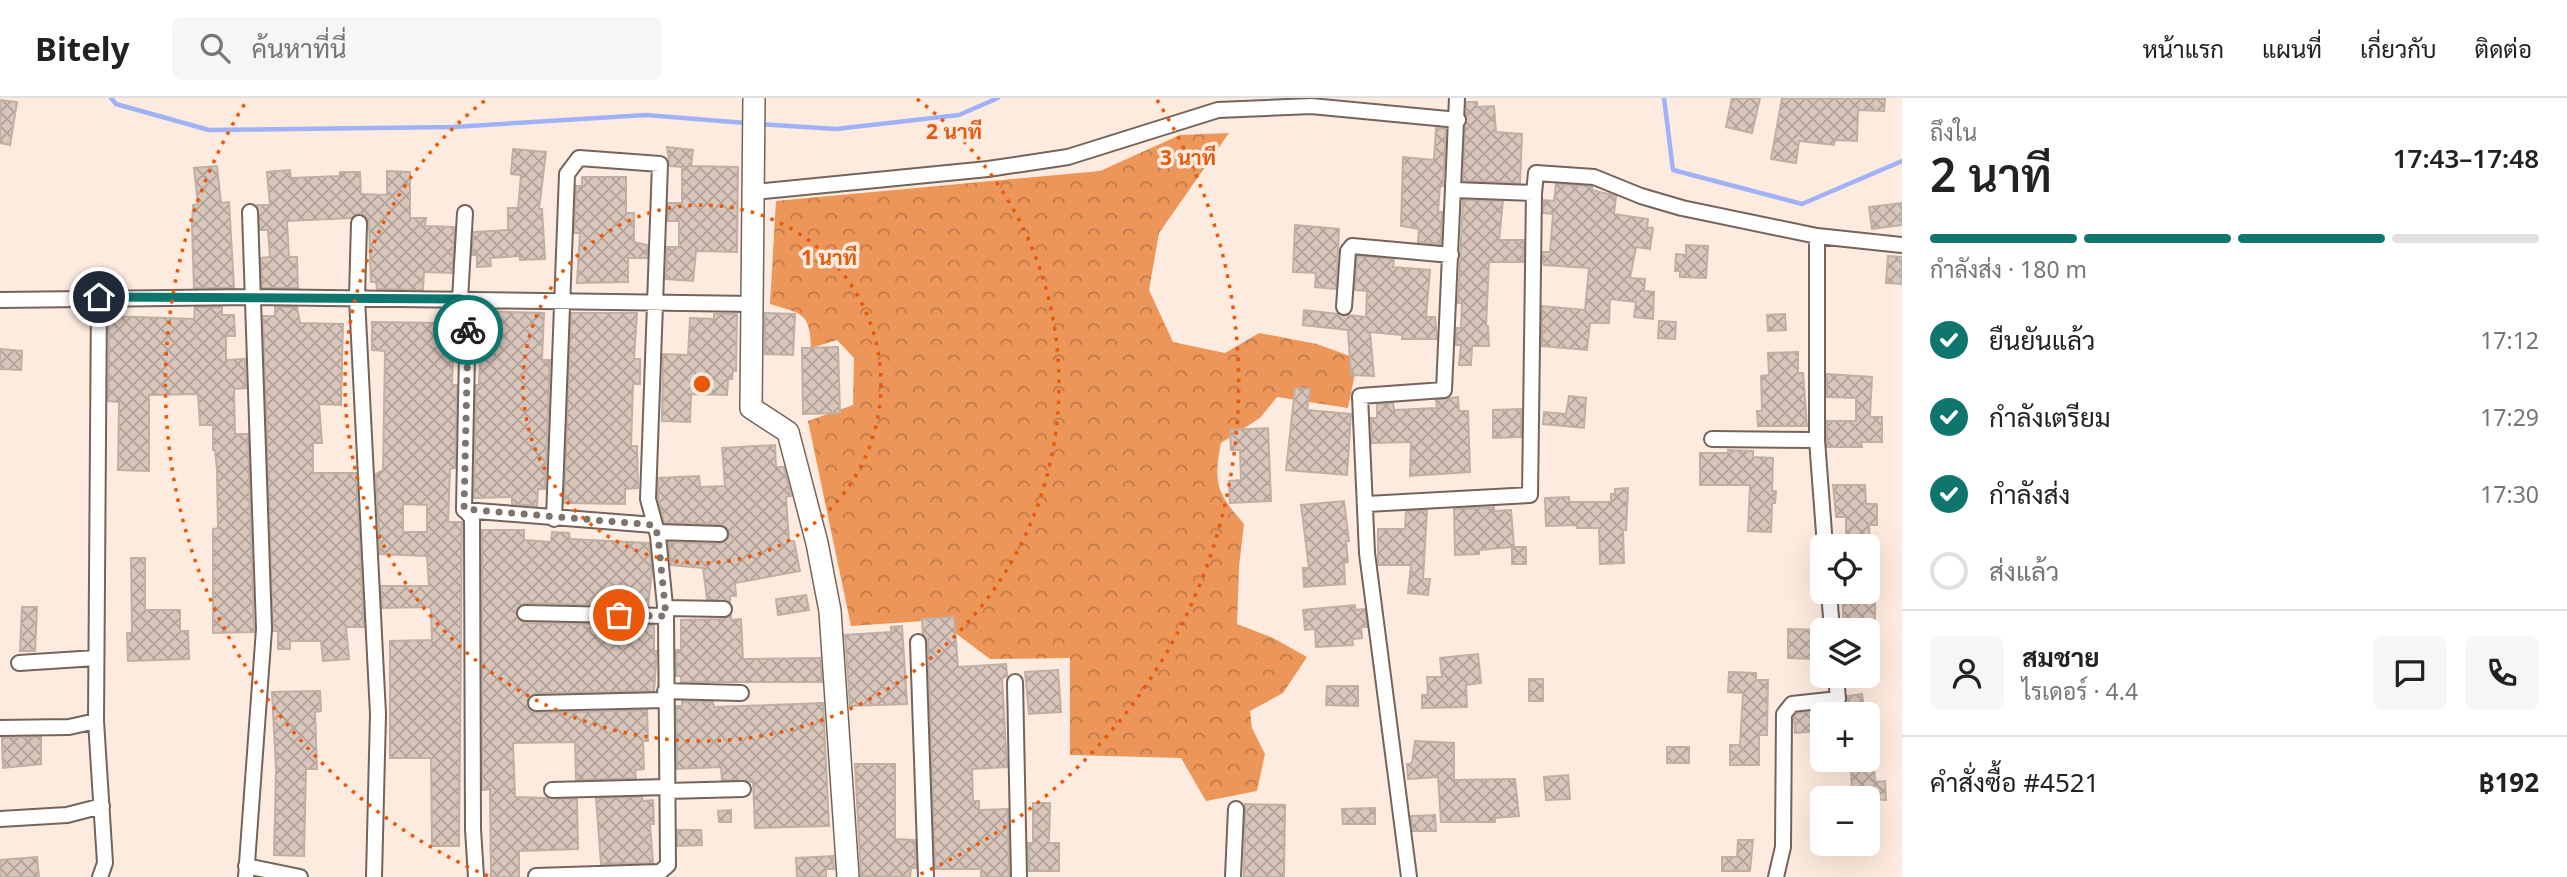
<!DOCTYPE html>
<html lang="th">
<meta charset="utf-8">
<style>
body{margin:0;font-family:"Noto Sans",Sarabun,sans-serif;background:#f6f6f6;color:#222;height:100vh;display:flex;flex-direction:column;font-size:26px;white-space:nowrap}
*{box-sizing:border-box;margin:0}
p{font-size:23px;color:#767676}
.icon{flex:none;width:38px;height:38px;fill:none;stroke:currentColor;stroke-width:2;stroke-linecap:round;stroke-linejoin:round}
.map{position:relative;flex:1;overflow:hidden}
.drawer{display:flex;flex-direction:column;background:#fff;width:665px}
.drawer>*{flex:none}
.buttons{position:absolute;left:1810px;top:436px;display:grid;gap:14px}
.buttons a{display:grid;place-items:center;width:70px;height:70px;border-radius:10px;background:#fff;box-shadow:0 7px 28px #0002;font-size:35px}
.pin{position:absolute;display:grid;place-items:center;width:60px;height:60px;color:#fff;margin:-30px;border:4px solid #fff;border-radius:50%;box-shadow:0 2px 7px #0007}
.courier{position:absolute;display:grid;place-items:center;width:70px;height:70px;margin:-35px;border:5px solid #0f766e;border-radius:50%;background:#fff;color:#222;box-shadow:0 2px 9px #0007}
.headline em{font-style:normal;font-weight:600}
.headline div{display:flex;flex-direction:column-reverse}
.headline{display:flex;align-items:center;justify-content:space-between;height:119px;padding:0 28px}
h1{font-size:46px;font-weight:600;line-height:52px}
.bar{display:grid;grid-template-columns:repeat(4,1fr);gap:10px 7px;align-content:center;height:84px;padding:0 28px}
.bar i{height:9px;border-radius:5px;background:#e0e0e0}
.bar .current{background:#0f766e}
.bar p{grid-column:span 4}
.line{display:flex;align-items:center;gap:18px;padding:0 28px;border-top:2px solid #e0e0e0}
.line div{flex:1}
.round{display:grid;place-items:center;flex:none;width:74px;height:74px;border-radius:10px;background:#f6f6f6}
ol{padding:0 28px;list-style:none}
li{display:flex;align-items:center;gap:21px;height:77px}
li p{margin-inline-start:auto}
li .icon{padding:7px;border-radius:50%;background:#0f766e;color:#fff;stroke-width:4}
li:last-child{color:#767676}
li i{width:38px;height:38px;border:4px solid #e0e0e0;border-radius:50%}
header{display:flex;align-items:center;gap:42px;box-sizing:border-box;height:98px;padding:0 35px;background:#fff;border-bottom:2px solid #e0e0e0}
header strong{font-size:33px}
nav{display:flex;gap:38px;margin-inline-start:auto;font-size:24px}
.search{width:490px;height:63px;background:#f6f6f6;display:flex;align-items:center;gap:18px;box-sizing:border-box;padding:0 24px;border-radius:10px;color:#767676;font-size:26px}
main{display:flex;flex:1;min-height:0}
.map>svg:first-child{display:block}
.forest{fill:url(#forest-crowns)}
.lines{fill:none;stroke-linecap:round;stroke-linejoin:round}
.stream{stroke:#9fb1f7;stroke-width:4.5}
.building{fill:url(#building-cross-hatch);stroke:#c1afa3;stroke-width:2;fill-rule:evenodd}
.street-casing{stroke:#74645a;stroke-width:18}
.secondary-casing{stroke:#74645a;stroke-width:24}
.street{stroke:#fff;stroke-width:14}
.secondary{stroke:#fff;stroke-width:21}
.done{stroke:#7f736c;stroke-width:7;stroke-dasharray:0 12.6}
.route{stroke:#0f766e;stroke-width:9}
.ring{fill:none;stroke:#e8590c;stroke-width:3.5;stroke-dasharray:3.5 7}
.centre{fill:#e8590c;stroke:#feebdf;stroke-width:3.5}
.ring-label{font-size:21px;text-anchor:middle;font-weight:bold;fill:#e8590c;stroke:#feebdf;stroke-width:7;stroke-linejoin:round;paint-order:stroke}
</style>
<header>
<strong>Bitely</strong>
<div class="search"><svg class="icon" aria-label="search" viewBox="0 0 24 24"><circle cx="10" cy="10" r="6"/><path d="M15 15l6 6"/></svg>ค้นหาที่นี่</div>
<nav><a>หน้าแรก</a><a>แผนที่</a><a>เกี่ยวกับ</a><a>ติดต่อ</a></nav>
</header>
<main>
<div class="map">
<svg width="1902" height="779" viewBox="0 0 1902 779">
<defs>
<pattern id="forest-crowns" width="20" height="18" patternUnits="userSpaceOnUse" patternTransform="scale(1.75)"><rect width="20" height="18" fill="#ec9659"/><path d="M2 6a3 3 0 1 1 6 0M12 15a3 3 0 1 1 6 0" fill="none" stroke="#c07b4a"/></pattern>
<pattern id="building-cross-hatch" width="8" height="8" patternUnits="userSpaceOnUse" patternTransform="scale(1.75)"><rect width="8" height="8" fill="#d9c6bb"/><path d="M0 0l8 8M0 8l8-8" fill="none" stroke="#b1a198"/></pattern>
</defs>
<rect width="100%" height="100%" fill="#feebdf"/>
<!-- forest -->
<path class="forest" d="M1229,35L1159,135L1149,192L1173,244L1225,255L1259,235L1317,246L1358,261L1348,310L1277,299L1260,320L1221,345C1213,386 1217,395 1244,426L1239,469L1237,526L1273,540L1307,559L1283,595L1250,613L1252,630L1265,656L1257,693L1206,703L1181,660L1070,657V560L990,561L938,522L851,528L808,323L853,307L854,260L837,242L811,250C810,214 802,216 770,206L776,103L1100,73L1180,37Z"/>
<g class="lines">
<!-- stream -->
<path class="stream" d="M111,0L116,6L209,32L453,29L646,17L746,25
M1664,0L1673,72L1802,106L1902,63
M758,26L836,31L959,17L998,0"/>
</g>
<!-- building -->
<path class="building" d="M1732,0H1760L1752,35L1726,29Z
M1782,0L1885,1L1884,13L1858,12L1857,43L1835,42L1834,47L1799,43L1796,65L1771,61Z
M0,2L17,4L10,47L0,45Z
M1466,4H1477V9L1494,8L1496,34L1522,36L1520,85L1463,83Z
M1436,30L1446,31L1443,88H1440L1438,114H1442L1441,146L1418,144L1419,131L1401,128L1403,59L1434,62Z
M667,49L693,52L691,68L738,69L737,154L696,153L693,183L666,181L667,149H679V123H668V105H682V69L670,68Z
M513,51L546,54L539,111H542L545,161L520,162V158L490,160L491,168L477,169V157H472L474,134L508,132V110H518L521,77L511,76Z
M217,68L221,105L229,104L234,190H194L192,126L193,107L198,106L194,70Z
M290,72L291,80L340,78V74H360L361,96L387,97V73L410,74V120H426L425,128L455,129L452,175L424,174L423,192L377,191L376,184H371L369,125L365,117L359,115L351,120L287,123L289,159H297L298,190H262L261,160L270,159L268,132H260L257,107H270L267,74Z
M582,79H626V115H634V144L647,147V160H628V184L577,185L580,135H574L576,88H582Z
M1556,86L1592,88V92L1616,98L1614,116L1648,121L1647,129L1653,130L1650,151L1636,149L1630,180L1645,181L1644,193L1654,194L1653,221L1634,219L1636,204L1610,201L1609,225H1590L1587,252L1542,248V208L1585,212L1589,170L1544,167L1543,163V154H1550L1553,116L1543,115L1544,102L1554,103Z
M1463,102L1503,103L1499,142H1524L1523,164H1489L1486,228H1488L1489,248H1472L1471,267H1459L1461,247H1456V230H1461L1462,205H1458Z
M1902,105V127L1872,131L1869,109Z
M1295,127L1339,131L1336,191L1315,189L1316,175L1293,174Z
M1686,147L1708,148L1706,180L1680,179V173H1675L1676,156L1686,157Z
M1357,158L1394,161L1393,169L1430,172L1426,219H1435L1437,241H1402V237L1370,234L1374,278L1351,277L1348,232L1303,227L1304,212L1366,219L1367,193L1355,192Z
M1888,158L1902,159V186L1886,185Z
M195,209H222V217H234L235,238H226V262L245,261L246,290L234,291L235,336H248L254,534L213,535V431L218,430L217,372L215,352H213V327H200L198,296L149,297V373L118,372L119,304L108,303L109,218L194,221Z
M275,209H297L300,225L343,226L341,307L319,306L322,345H313V375H356L364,529H346L349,561L323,563L321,543H290V551H278V533H273L263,218H275Z
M477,213L544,215L542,262H550L545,391H538L537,408L512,406V399L474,400L476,287H479L481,234H477Z
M571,215H637L634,261H640V286H633L631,348H637L638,390L625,391V406L564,405Z
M765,215L795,216L793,257L765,256Z
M714,216H737L736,273H733L732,281H728L727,297L691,296L690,324L662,323L663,256L688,257L690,220L714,221Z
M1785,216L1786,232L1768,233L1767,217Z
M1659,223L1676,224L1675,241L1658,240Z
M372,224L443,225V256H453L452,287H457L455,370L450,371L448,424H462L459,748H432L431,660H390V543L432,542L431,512L430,509L382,510L381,488H429L427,458L380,456L376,376L383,372L385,253L372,252ZM403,406L427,407V434H403Z
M838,249L840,315L803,316L802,250Z
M0,251L22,253L21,272L0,271Z
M1798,254V275H1803L1807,328H1758L1757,313H1762L1761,278L1769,277L1768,255Z
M1827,276L1872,279L1870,319H1882V344H1861L1862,349H1827V323H1856V300L1827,299Z
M1295,290L1310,291L1307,312L1351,316L1347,377L1286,372Z
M1569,298L1586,300L1584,330L1543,326L1544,314L1566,316Z
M1458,299L1459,313H1468L1470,374L1410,378L1411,344L1372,345L1371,320H1377V306L1393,305L1394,312L1437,310L1436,302Z
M1521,311V339L1493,340V312Z
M1268,330L1271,403L1230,405L1229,383L1241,382L1240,352H1231L1230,332Z
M775,347L776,369H784L791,398L786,399L789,443H794L800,473L735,485L736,498H730V504L707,501L703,470L671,467L668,444L720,446L728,440L729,432L720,426L664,425L658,400V380L699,378L700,389L725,388L722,350Z
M1728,352L1753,353V359L1773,360L1772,393H1776L1775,405H1772L1771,434L1748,433L1750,387H1700V355H1728Z
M1833,387H1865L1866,406H1877V427H1869L1870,448H1846V419H1836Z
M1628,390L1626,432H1623L1624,465L1600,466L1599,430H1577V427L1546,428L1545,400L1569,399V404H1611V396H1615V391Z
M1344,403L1349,443H1346L1348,464L1344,465L1345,486L1304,489L1303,470H1309L1301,407Z
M1494,409V413L1511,412L1514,449H1526V466H1512V449L1479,452V456L1455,457L1454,411Z
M1427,412L1423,481H1430L1428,497L1408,495L1411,467H1378V431H1405L1406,413Z
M482,432H524V442L551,444L552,434L569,435L570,441L649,445L652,473L648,508L525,505L516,511L517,520L525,525L654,527V553H657L654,593L536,595L528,600V609L536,615L647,612L648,643H643L644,671L635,672L636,680L576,682L575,644L513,645L515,699L577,701L578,751L519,753V779H491L490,691L482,692Z
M131,460H145V512H180V533H188L189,561L128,563L127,535H132Z
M1842,494H1875V532H1844Z
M806,497L809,512L778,517L776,501Z
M1355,507V512L1365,511L1367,529H1361L1362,540L1352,541L1353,547L1316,549L1315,531L1305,532L1303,512Z
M22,509H37L35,553H20Z
M731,517V522L741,521L743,561L820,560L822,584H681V578H676V552H681V522L724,521Z
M954,519L958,569L1006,566L1007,578L1002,580L1007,669L972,671L973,703H979V712L1008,711L1009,779H981V771H935L928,544L923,536L922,521Z
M902,528L907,606L850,608L845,537L891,534V529Z
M1788,531L1821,532L1820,561L1788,560Z
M1478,556L1481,585L1466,587L1467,609L1422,610V597H1428L1427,579H1442L1440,560Z
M1058,572L1061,614L1029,616L1025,574Z
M1729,574L1756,575V582H1768L1767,637H1759V667H1730V647H1740L1743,595L1728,594Z
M1529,581H1543V603H1529Z
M1327,588H1358V608L1326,607Z
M320,593L321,613L315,614L317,671H306L304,758L274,757L276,672L272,594Z
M1862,596L1865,616H1849L1847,598Z
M682,603L713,604L714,609L823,605L829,728L755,730L753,684L722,682L721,669L677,671L676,608H682Z
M1822,613V633L1795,635L1794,619L1797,615Z
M41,639V666L3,670L2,640Z
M1415,643L1454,645V682L1515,681L1519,718L1495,720V724H1441L1438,679L1408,681L1407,666L1412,665Z
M1667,649H1689V665H1667Z
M855,666H895V741L915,742L916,770H911L910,779L861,778Z
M1874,669L1875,684L1885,683L1886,702L1852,700L1851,670Z
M1568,677L1570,701L1546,702L1544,679Z
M642,699L643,703L653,702L654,726H650L653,765L601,766L596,700Z
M1033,705H1050L1049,745H1059V773H1029L1028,745H1033Z
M1245,706L1285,707L1284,779H1244Z
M1375,710V726H1343L1342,711Z
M731,712V724H719L718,713Z
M1435,717L1436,733H1413L1411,718Z
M677,732H701L702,747L677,748Z
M1738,742H1753L1750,773H1722V759H1737Z
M833,758L834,771H826V779H797L796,760Z
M37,759L39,779H0V762Z"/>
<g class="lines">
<!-- street casing -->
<g class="street-casing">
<path id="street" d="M1455,92L1534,95L1536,75L1594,79L1641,98L1682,110L1817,138L1902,147
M755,94L988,71L1068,59L1218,12L1311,8L1458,22
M359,125L357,200L378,616L374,779
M1817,138V342L1825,448
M99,199L96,623L105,765L100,779
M460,201L465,115
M0,202L252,199L753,206
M468,203L464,411L472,420L473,731L476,779
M1344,209L1348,153L1352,148L1451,157
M1712,341L1817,342
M1367,406L1530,397L1534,95
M464,412L654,427
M657,434L720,436
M1829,494L1832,532
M665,510L724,511
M525,515L666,518
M918,544L926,779
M19,565L96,560
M1015,584L1019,779
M665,593L741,595
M536,605L665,602
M0,630L69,629L96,623
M552,692L667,689
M667,693L743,691
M0,721L67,717L102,708
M246,768L300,779
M536,778L660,774L668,767L666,518L658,438L648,401L660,66L579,60L567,76L554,421
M246,779L264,531L250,114
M1233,779L1236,711
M1409,779L1367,455L1360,298L1444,292L1457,0
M1776,779L1783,749L1784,616L1792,606L1838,601L1836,578"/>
</g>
<!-- secondary casing -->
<g class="secondary-casing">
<path id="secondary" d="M754,0L751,310L788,334L817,445L830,513L848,779"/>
</g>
<!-- street -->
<use href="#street" class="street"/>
<!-- secondary -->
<use href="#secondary" class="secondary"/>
</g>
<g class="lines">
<!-- done -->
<path class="done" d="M468,232L464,411L654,427L658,438L666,518L619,517"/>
<!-- route -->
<path class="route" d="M99,199L460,201L468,203V232"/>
</g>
<!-- distance rings -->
<g class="ring">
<circle cx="702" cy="286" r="179"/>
<path d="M917 1A357 357 0 1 1 487 1"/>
<path d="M488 778A536 536 0 0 1 247 2M1157 2A536 536 0 0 1 916 778"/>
</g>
<circle cx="702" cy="286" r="10" class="centre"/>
<g class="ring-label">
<text x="954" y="41">2 นาที</text>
<text x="1188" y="67">3 นาที</text>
<text x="829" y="167">1 นาที</text>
</g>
</svg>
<div class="buttons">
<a><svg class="icon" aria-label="locate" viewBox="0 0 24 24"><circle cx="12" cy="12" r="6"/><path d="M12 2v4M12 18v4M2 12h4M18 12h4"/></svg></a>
<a><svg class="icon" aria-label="layers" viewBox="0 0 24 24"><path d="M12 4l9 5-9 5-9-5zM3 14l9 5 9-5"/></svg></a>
<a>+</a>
<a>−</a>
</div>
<div class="pin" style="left:619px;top:517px;background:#ea580c"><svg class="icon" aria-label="bag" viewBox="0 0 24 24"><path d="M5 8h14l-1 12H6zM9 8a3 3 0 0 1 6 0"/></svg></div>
<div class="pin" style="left:99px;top:199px;background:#1f2937"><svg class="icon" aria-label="home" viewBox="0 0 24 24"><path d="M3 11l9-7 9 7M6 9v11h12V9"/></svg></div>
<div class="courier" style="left:468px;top:232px"><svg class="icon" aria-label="bike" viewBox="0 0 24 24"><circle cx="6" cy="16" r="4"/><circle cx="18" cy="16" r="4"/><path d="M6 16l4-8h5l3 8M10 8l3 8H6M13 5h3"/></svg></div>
</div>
<section class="drawer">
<div class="headline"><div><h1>2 นาที</h1><p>ถึงใน</p></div><em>17:43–17:48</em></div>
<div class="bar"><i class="current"></i><i class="current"></i><i class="current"></i><i></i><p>กำลังส่ง · 180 m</p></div>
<ol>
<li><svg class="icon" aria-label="check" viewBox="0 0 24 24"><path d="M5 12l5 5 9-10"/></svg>ยืนยันแล้ว<p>17:12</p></li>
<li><svg class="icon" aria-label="check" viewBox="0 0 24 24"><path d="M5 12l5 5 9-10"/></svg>กำลังเตรียม<p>17:29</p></li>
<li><svg class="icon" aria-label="check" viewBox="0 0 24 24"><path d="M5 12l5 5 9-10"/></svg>กำลังส่ง<p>17:30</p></li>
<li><i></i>ส่งแล้ว</li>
</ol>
<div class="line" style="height:126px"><a class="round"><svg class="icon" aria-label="person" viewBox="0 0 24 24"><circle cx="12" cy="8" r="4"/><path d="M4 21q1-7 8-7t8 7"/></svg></a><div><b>สมชาย</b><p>ไรเดอร์ · 4.4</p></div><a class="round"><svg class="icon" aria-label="chat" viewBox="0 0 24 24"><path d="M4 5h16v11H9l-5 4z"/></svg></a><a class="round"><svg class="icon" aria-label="phone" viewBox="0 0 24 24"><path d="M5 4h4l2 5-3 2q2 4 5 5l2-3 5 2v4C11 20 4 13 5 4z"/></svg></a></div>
<div class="line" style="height:91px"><div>คำสั่งซื้อ #4521</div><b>฿192</b></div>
</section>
</main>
